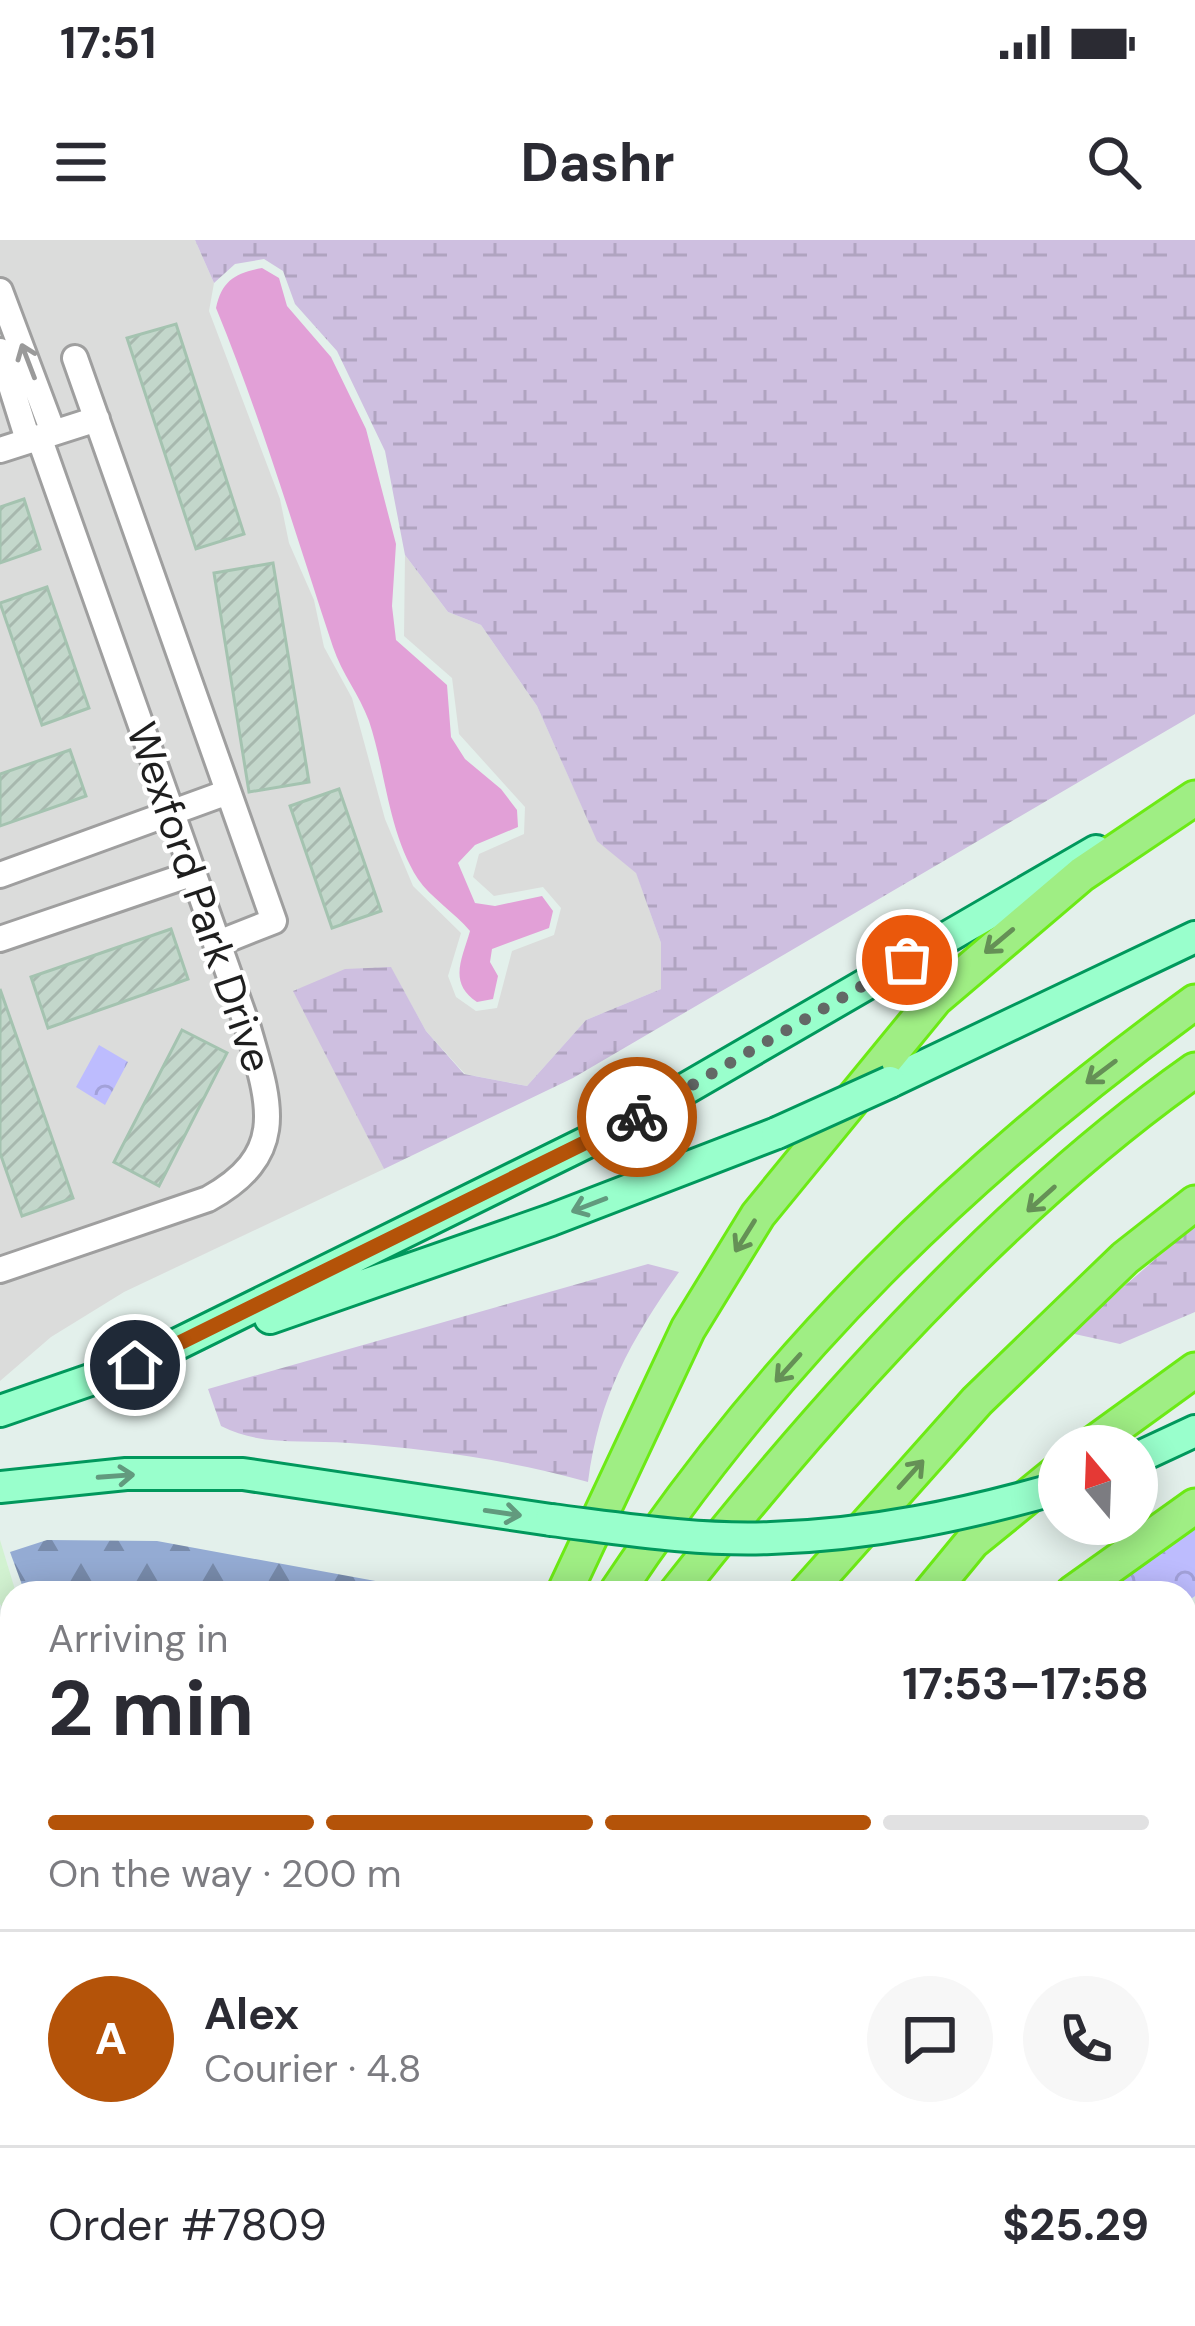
<!DOCTYPE html>
<meta charset="utf-8">
<style>
body{margin:0;font-family:"DM Sans",sans-serif;background:#f7f7f7;color:#2b2b33;height:100vh;display:flex;flex-direction:column;font-size:45px;white-space:nowrap}
*{box-sizing:border-box;margin:0}
p{font-size:39px;color:#7c7c81}
.icon{flex:none;width:66px;height:66px;fill:none;stroke:currentColor;stroke-width:2;stroke-linecap:round;stroke-linejoin:round}
.map{position:relative;flex:1;overflow:hidden}
.details{position:absolute;left:0px;top:1341px;width:1197px;height:747px;display:flex;flex-direction:column;background:#fff;border-radius:36px 36px 0 0;box-shadow:0 6px 30px #0003}
.details>*{flex:none}
.needle{width:78px;rotate:341deg}
.tools{position:absolute;left:1038px;top:1185px;display:grid;gap:24px}
.tools a{display:grid;place-items:center;width:120px;height:120px;border-radius:50%;background:#fff;box-shadow:0 6px 30px #0003;font-size:60px}
.pin{position:absolute;display:grid;place-items:center;width:102px;height:102px;color:#fff;margin:-51px;border:6px solid #fff;border-radius:50%;box-shadow:0 3px 12px #0007}
.courier{position:absolute;display:grid;place-items:center;width:120px;height:120px;margin:-60px;border:9px solid #b45309;border-radius:50%;background:#fff;color:#222;box-shadow:0 3px 15px #0007}
.overview em{font-style:normal;font-weight:700}
.overview div{display:flex;flex-direction:column-reverse}
.overview{display:flex;align-items:center;justify-content:space-between;height:204px;padding:0 48px}
h1{font-size:78px;font-weight:700;line-height:90px}
.bar{display:grid;grid-template-columns:repeat(4,1fr);gap:18px 12px;align-content:center;height:144px;padding:0 48px}
.bar i{height:15px;border-radius:9px;background:#e1e1e2}
.bar .selected{background:#b45309}
.bar p{grid-column:span 4}
.line{display:flex;align-items:center;gap:30px;padding:0 48px;border-top:3px solid #e1e1e2}
.line div{flex:1}
.round{display:grid;place-items:center;flex:none;width:126px;height:126px;border-radius:63px;background:#f7f7f7}
.status{display:flex;justify-content:space-between;align-items:center;height:84px;padding:0 60px;background:#fff;direction:ltr}
.status svg{height:33px;fill:currentColor}
header{display:flex;justify-content:space-between;align-items:center;height:156px;padding:0 48px;background:#fff;font-size:54px;font-weight:700}
.map>svg:first-child{display:block}
.residential{fill:#dbdcdb}
.commercial{fill:#d2f2d1}
.forest{fill:url(#forest-firs)}
.wetland{fill:url(#wetland-marsh)}
.park{fill:url(#park-crowns)}
.water{fill:#e2a0d7}
.building{fill:url(#building-hatch);stroke:#a4c3b0;stroke-width:3}
.lines{fill:none;stroke-linecap:round;stroke-linejoin:round}
.minor-casing{stroke:#9f9f9f;stroke-width:30}
.major-casing{stroke:#00985c;stroke-width:36}
.highway-casing{stroke:#6cea15;stroke-width:39}
.minor{stroke:#fff;stroke-width:24}
.major{stroke:#9fc;stroke-width:30}
.highway{stroke:#9fee84;stroke-width:33}
.major-bridge-casing{stroke:#00985c;stroke-width:36;stroke-linecap:butt}
.major-bridge{stroke:#9fc;stroke-width:30}
.oneway{stroke:#9a9a9a}
.oneway2{stroke:#659056}
.oneway3{stroke:#629a7e}
.done{stroke:#636866;stroke-width:12;stroke-dasharray:0 21.6}
.route{stroke:#b45309;stroke-width:15}
.labels{text-anchor:middle;stroke-width:9;stroke-linejoin:round;paint-order:stroke}
.street-label{font-size:42px;fill:#1e1e1e;stroke:#fff}
</style>
<div class="status"><b>17:51</b><svg viewBox="0 0 49 12"><path d="M0 12V9h3v3zM5 12V6h3v6zM10 12V3h3v9zM15 12V0h3v12zM26 1h20v11H26zM47 4h2v5h-2z"/></svg></div>
<header><svg class="icon" aria-label="menu" viewBox="0 0 24 24"><path d="M4 6h16M4 12h16M4 18h16"/></svg>Dashr<svg class="icon" aria-label="search" viewBox="0 0 24 24"><circle cx="10" cy="10" r="6"/><path d="M15 15l6 6"/></svg></header>
<div class="map">
<svg width="1195" height="2086" viewBox="0 0 1195 2086">
<defs>
<pattern id="forest-firs" width="22" height="20" patternUnits="userSpaceOnUse" patternTransform="scale(3)"><rect width="22" height="20" fill="#94abd3"/><path d="M5 1l3.5 6h-7zM16 11l3.5 6h-7z" fill="#788bab"/></pattern>
<pattern id="wetland-marsh" width="20" height="14" patternUnits="userSpaceOnUse" patternTransform="scale(3)"><rect width="20" height="14" fill="#cebfe0"/><path d="M1 5h8M5 5V1M11 12h8M15 12V8" fill="none" stroke="#b0a4c0"/></pattern>
<pattern id="park-crowns" width="20" height="18" patternUnits="userSpaceOnUse" patternTransform="scale(3)"><rect width="20" height="18" fill="#bdbcfe"/><path d="M2 6a3 3 0 1 1 6 0M12 15a3 3 0 1 1 6 0" fill="none" stroke="#a2a1d9"/></pattern>
<pattern id="building-hatch" width="6" height="6" patternUnits="userSpaceOnUse" patternTransform="scale(3)"><rect width="6" height="6" fill="#c3d7cb"/><path d="M-1 1l2-2M0 6l6-6M5 7l2-2" fill="none" stroke="#a7b8ae"/></pattern>
</defs>
<rect width="100%" height="100%" fill="#e3f0eb"/>
<!-- residential -->
<path class="residential" d="M0,0H195L214,43L209,71L280,259L289,303L314,360L324,407L352,458L385,579L413,646L461,693L448,736L456,757L476,771L497,768L512,711L554,695L561,668L543,647L494,656L473,637L479,614L524,594L525,567L459,494L452,438L404,396L405,315L448,372L481,385L537,466L597,600L636,632L661,703V749L586,780L527,846L465,834L426,791L391,728L294,750L384,929L124,1052L51,1097L0,1141Z"/>
<!-- commercial -->
<path class="commercial" d="M0,1300L16,1353L12,1381L0,1364Z
M0,1846L12,1848V2076H159L153,2086H0Z"/>
<!-- forest -->
<path class="forest" d="M47,1300L157,1301L441,1353H25L10,1312Z"/>
<!-- wetland -->
<path class="wetland" d="M195,0H1195V474L573,838L384,929L293,751L345,729L391,727L426,791L464,834L527,846L586,780L661,749V703L636,633L597,601L537,466L481,385L448,372L405,315L385,211L337,111L295,64L283,31L264,19L235,24L214,43Z
M1195,985V1072L1120,1104L1070,1093Z
M648,1024L679,1032C630,1101 599,1157 588,1242C511,1220 429,1209 349,1203C304,1199 262,1207 221,1186L208,1149Z"/>
<!-- park -->
<path class="park" d="M99,805L128,822L105,865L76,847Z
M1195,1279V1356L1185,1363V1353H1091Z
M1195,1367V2086H519L526,2076H1185V1374Z
M450,2076H515L509,2086H443Z"/>
<!-- water -->
<path class="water" d="M262,28L279,38L287,66L331,117L366,189L396,304L392,366L396,400L447,445L451,497L465,519L501,549L517,570L518,587L475,605L458,623L475,663L495,666L542,656L553,671L549,688L492,709L490,722L498,736L493,759L477,762C448,743 462,719 470,691C455,673 430,657 418,639C388,592 386,532 369,481C359,454 342,434 333,407C295,293 262,180 216,68C222,40 236,33 262,28Z
M0,1375L12,1406V1839L0,1836Z"/>
<!-- building -->
<path class="building" d="M176,84L244,294L196,309L127,98Z
M24,259L40,309L0,323V267Z
M273,323L309,542L249,552L214,333Z
M47,347L89,468L42,485L0,363Z
M70,510L86,556L0,586V534Z
M339,549L381,671L332,688L290,566Z
M171,689L188,739L48,788L31,737Z
M0,749L73,958L22,976L0,913Z
M182,790L227,813L159,946L114,922Z
M1195,1541V1708L1185,1699V1545Z
M0,1602L12,1608V1724L0,1748Z
M1185,1793L1195,1802V1815L1185,1826Z
M1195,1831V1879L1185,1891V1844Z
M0,1907L12,1913V2076H105L100,2086H0Z"/>
<g class="lines">
<!-- minor casing -->
<g class="minor-casing">
<path id="minor" d="M0,51L53,192
M0,111L28,200
M75,118L274,681L216,704
M0,210L97,179
M0,635L228,552
M0,699L191,634
M0,1030L208,959C289,914 270,864 248,788L39,197"/>
</g>
<!-- major casing -->
<g class="major-casing">
<path id="major" d="M890,842L1195,697
M270,1078L551,980L777,893
M135,1125L630,881L1096,611
M0,1171L151,1119
M1137,1218L1195,1191
M0,1247L126,1234H243L551,1280"/>
</g>
<!-- highway casing -->
<g class="highway-casing">
<path id="highway" d="M1090,1206L1195,1130
M564,1353L688,1089L758,975L935,759L1082,634L1195,558
M616,1353C775,1114 964,930 1195,762
M676,1353C822,1168 1002,966 1195,830
M806,1353L977,1161L1125,1018L1195,963
M930,1353L972,1302L1059,1231
M1073,1353L1195,1266
M202,2086L207,2076
M233,2086L239,2076
M362,2086L368,2076
M413,2086L420,2076"/>
</g>
<!-- minor -->
<use href="#minor" class="minor"/>
<!-- major -->
<use href="#major" class="major"/>
<!-- highway -->
<use href="#highway" class="highway"/>
<!-- major-bridge casing -->
<g class="major-bridge-casing">
<path id="major-bridge" d="M777,893L890,842
M551,1280C624,1289 697,1301 771,1298C870,1295 964,1275 1059,1248"/>
</g>
<!-- major-bridge -->
<use href="#major-bridge" class="major-bridge"/>
</g>
<!-- one-way arrows -->
<defs><path id="oneway-shaft" d="M-6 0H5M1.5-3L5.5 0L1.5 3" fill="none" stroke-width="1.6" stroke-linecap="round" stroke-linejoin="round" transform="scale(3)"/></defs>
<use class="oneway" href="#oneway-shaft" transform="translate(28 121) rotate(-111)"/>
<g class="oneway2">
<use href="#oneway-shaft" transform="translate(999 701) rotate(140)"/>
<use href="#oneway-shaft" transform="translate(1101 832) rotate(143)"/>
<use href="#oneway-shaft" transform="translate(1041 959) rotate(138)"/>
<use href="#oneway-shaft" transform="translate(745 996) rotate(122)"/>
<use href="#oneway-shaft" transform="translate(788 1128) rotate(132)"/>
<use href="#oneway-shaft" transform="translate(911 1234) rotate(-48)"/>
</g>
<g class="oneway3">
<use href="#oneway-shaft" transform="translate(589 965) rotate(159)"/>
<use href="#oneway-shaft" transform="translate(116 1236) rotate(-4)"/>
<use href="#oneway-shaft" transform="translate(503 1273) rotate(8)"/>
</g>
<g class="lines">
<!-- done -->
<path class="done" d="M637,877L907,720"/>
<!-- route -->
<path class="route" d="M135,1125L637,877"/>
</g>
<g class="labels">
<!-- street labels -->
<g class="street-label">
<text transform="translate(200 657) rotate(71)" y="15">Wexford Park Drive</text>
</g>
</g>
</svg>
<div class="tools">
<a><svg class="needle" viewBox="-14 -14 28 28"><path d="M0-13l5 13h-10z" fill="#e53935"/><path d="M0 13l5-13h-10z" fill="#7c7c81"/></svg></a>
</div>
<div class="pin" style="left:907px;top:720px;background:#ea580c"><svg class="icon" aria-label="bag" viewBox="0 0 24 24"><path d="M5 8h14l-1 12H6zM9 8a3 3 0 0 1 6 0"/></svg></div>
<div class="pin" style="left:135px;top:1125px;background:#1f2937"><svg class="icon" aria-label="home" viewBox="0 0 24 24"><path d="M3 11l9-7 9 7M6 9v11h12V9"/></svg></div>
<div class="courier" style="left:637px;top:877px"><svg class="icon" aria-label="bike" viewBox="0 0 24 24"><circle cx="6" cy="16" r="4"/><circle cx="18" cy="16" r="4"/><path d="M6 16l4-8h5l3 8M10 8l3 8H6M13 5h3"/></svg></div>
<section class="details">
<div class="overview"><div><h1>2 min</h1><p>Arriving in</p></div><em>17:53–17:58</em></div>
<div class="bar"><i class="selected"></i><i class="selected"></i><i class="selected"></i><i></i><p>On the way · 200 m</p></div>
<div class="line" style="height:216px"><b class="round" style="background:#b45309;color:#fff">A</b><div><b>Alex</b><p>Courier · 4.8</p></div><a class="round"><svg class="icon" aria-label="chat" viewBox="0 0 24 24"><path d="M4 5h16v11H9l-5 4z"/></svg></a><a class="round"><svg class="icon" aria-label="phone" viewBox="0 0 24 24"><path d="M5 4h4l2 5-3 2q2 4 5 5l2-3 5 2v4C11 20 4 13 5 4z"/></svg></a></div>
<div class="line" style="height:156px"><div>Order #7809</div><b>$25.29</b></div>
</section>
</div>
